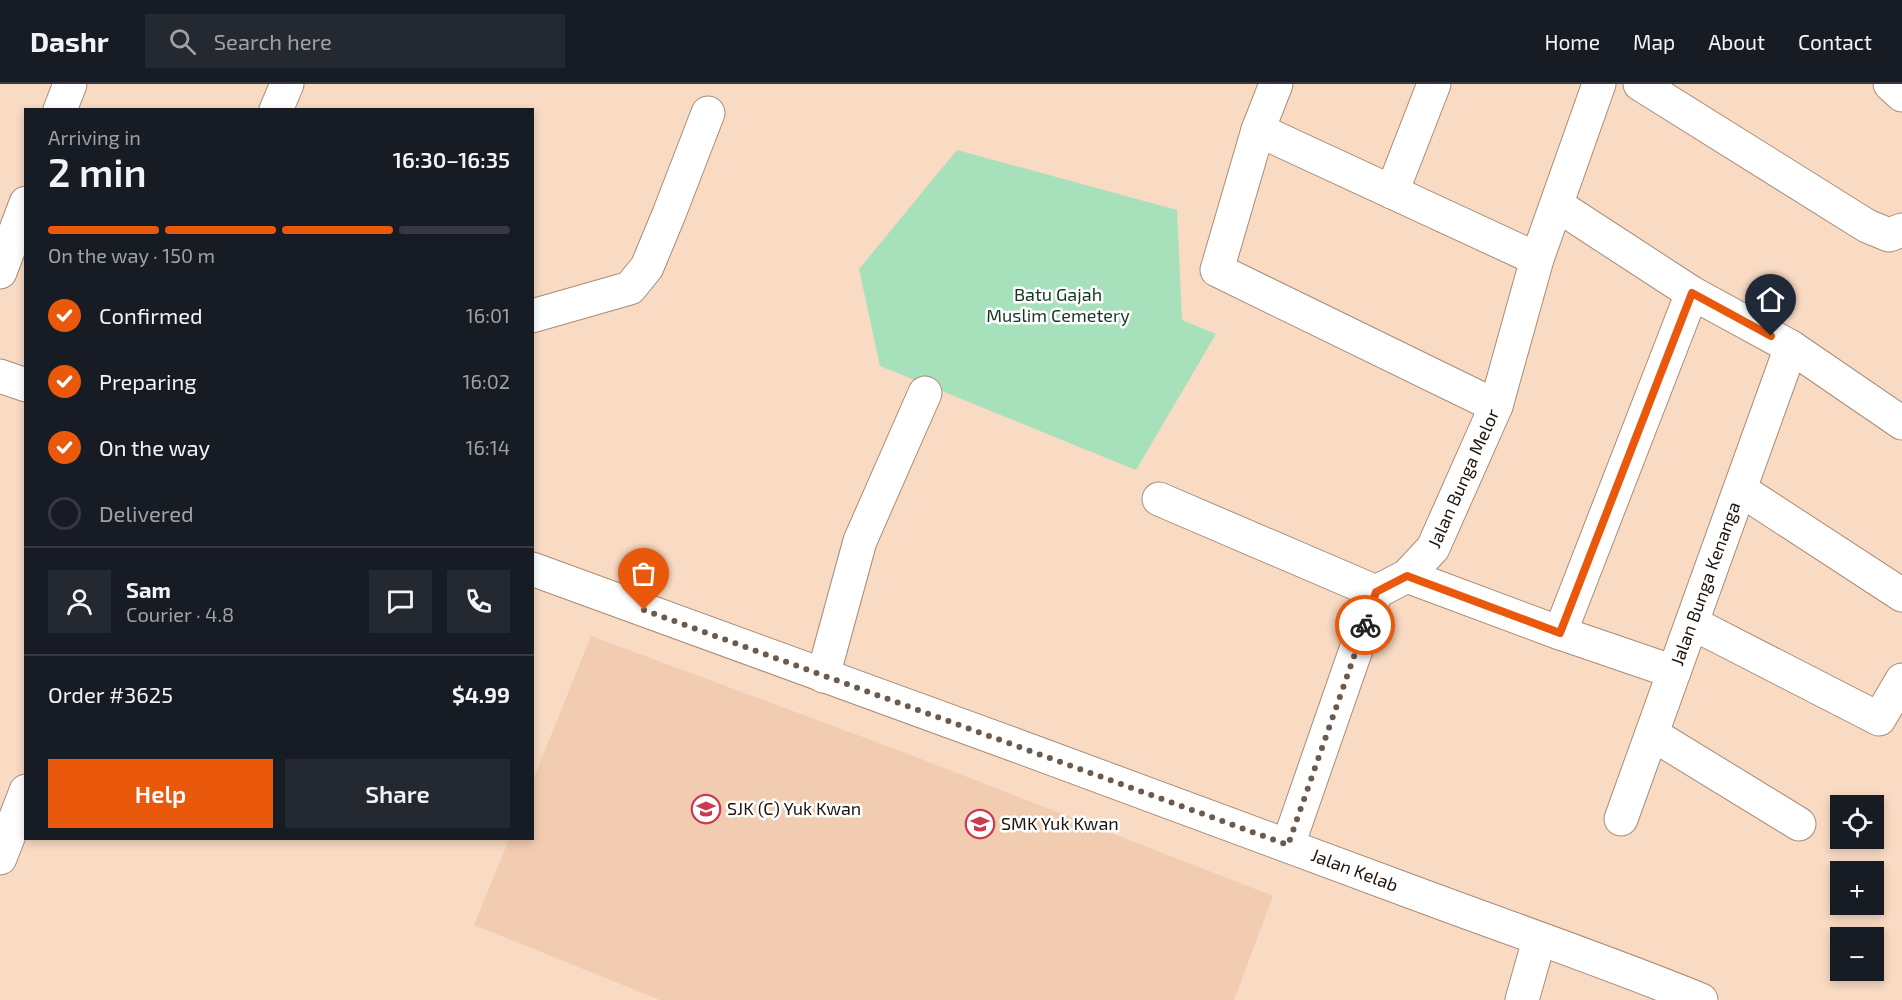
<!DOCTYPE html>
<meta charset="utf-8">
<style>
body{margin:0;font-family:"Exo 2",sans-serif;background:#242831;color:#f1f3f6;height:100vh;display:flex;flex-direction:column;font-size:22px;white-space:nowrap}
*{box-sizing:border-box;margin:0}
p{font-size:20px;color:#9ea1a6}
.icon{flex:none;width:33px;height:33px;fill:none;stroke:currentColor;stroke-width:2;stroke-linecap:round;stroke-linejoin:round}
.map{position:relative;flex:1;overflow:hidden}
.sheet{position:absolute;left:24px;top:24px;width:510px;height:732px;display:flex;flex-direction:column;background:#171b24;border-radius:0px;box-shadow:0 3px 9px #0003}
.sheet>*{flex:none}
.buttons{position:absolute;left:1830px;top:711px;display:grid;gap:12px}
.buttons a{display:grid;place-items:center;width:54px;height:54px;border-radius:0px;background:#171b24;box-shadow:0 3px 9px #0003;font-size:30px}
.pin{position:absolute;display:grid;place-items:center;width:51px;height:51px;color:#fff;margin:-62px -26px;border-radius:50% 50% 50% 0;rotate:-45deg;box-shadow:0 0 6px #0007}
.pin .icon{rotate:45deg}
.courier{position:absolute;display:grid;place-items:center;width:60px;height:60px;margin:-30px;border:4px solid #ea580c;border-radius:50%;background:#fff;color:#222;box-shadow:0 2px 8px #0007}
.headline em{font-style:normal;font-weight:600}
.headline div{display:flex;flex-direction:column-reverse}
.headline{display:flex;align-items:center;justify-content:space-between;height:102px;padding:0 24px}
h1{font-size:39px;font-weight:600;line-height:45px}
.bar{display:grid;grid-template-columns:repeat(4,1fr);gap:9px 6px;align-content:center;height:72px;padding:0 24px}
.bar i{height:8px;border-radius:4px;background:#363941}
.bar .current{background:#ea580c}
.bar p{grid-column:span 4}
.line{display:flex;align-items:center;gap:15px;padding:0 24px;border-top:2px solid #363941}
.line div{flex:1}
.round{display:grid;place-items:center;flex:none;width:63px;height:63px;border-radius:0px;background:#242831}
ol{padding:0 24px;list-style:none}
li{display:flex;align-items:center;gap:18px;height:66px}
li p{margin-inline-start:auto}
li .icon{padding:6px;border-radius:50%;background:#ea580c;color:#fff;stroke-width:4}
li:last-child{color:#9ea1a6}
li i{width:33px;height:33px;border:3px solid #363941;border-radius:50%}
.primary-button{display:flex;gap:12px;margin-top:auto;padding:12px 24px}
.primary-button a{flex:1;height:69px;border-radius:0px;background:#ea580c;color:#fff;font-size:24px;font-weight:600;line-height:69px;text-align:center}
.primary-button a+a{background:#242831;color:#f1f3f6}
header{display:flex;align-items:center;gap:36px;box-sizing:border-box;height:84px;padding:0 30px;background:#171b24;border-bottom:2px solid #363941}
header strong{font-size:28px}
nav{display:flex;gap:33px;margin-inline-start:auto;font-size:21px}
.search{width:420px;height:54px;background:#242831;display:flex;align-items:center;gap:15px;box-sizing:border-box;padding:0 21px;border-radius:0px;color:#9ea1a6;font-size:22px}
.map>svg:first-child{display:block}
.built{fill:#f1ccb1}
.green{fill:#a7e1bb}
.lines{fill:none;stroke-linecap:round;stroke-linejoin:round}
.minor-casing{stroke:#a98c77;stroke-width:35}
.minor{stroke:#fff;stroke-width:33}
.done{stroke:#6c5a4d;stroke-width:6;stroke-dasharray:0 10.8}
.route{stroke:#ea580c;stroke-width:8}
.labels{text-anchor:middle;stroke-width:5;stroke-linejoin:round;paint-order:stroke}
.park-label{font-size:18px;fill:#163724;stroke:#fff}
.street-label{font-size:18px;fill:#20150d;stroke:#fff}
.poi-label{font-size:18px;fill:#20150d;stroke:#fff;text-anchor:start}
</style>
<header>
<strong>Dashr</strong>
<div class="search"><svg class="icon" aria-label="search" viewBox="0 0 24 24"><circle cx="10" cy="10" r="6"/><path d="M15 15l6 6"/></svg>Search here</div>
<nav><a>Home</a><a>Map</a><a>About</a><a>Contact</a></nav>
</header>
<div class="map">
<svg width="1902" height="916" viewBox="0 0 1902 916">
<rect width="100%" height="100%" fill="#f9dac3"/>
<!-- built -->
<path class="built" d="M591,552L903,668L1273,812L1234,916H660L474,841L509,755L532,754L533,696Z"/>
<!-- green -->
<path class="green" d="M957,66L1177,126L1182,236L1216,250L1136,386L880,282L859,185Z"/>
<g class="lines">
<!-- minor casing -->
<g class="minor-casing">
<g id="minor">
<path d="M1276,0L1258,46L1217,186L1496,322"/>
<path d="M1640,0L1867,142L1889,151L1902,146"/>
<path d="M1890,0L1902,11"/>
<path d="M60,26L70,0"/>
<path d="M276,26L287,0"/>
<path d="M1258,46L1537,175"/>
<path d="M1392,108L1434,0"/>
<path d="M1557,121L1692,209L1791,263L1902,339"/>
<path d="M0,188L26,119"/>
<path d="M532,232L630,204L647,183L669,130L708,29"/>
<path d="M0,292L26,301"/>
<path d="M1741,406L1902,511"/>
<path d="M1159,415L1376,508"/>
<path id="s1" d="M532,485C828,593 1125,700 1420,811C1514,846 1608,878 1701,916"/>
<path d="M1407,492L1560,549L1674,588"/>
<path d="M1692,539L1879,635L1902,596"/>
<path d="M1560,549L1692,209"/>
<path d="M823,592L860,457L925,309"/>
<path d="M1652,650L1799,740"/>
<path id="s2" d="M1621,735L1791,263"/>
<path id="s3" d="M1288,761L1376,508L1407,492L1433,464L1496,322L1537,175L1599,0"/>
<path d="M0,774L26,707"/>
<path d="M1522,916L1539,856"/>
</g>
</g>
<!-- minor -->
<use href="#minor" class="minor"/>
</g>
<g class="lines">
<!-- done -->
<path class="done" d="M644,526L1288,761L1365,541"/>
<!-- route -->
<path class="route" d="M1365,541L1376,508L1407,492L1560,549L1692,209L1771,252"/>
</g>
<!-- icons -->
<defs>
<g id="school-ring" transform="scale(1.5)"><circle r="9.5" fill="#fff" stroke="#cb3b4f" stroke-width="1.5"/><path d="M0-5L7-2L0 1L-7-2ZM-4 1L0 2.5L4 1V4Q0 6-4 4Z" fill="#cb3b4f"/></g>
</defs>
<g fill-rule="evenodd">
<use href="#school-ring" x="706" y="725"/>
<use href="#school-ring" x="980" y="740"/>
</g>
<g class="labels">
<!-- park labels -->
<g class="park-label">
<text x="1058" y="217">Batu Gajah<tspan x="1058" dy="21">Muslim Cemetery</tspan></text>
</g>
<!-- street labels -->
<g class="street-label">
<text dy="6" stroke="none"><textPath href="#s3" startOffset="417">Jalan Bunga Melor</textPath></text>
<text dy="6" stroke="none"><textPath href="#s2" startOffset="250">Jalan Bunga Kenanga</textPath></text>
<text dy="6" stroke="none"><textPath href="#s1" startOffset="876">Jalan Kelab</textPath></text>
</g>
<!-- poi labels -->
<g class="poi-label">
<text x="727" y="731">SJK (C) Yuk Kwan</text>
<text x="1001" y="746">SMK Yuk Kwan</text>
</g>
</g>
</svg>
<div class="buttons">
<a><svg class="icon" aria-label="locate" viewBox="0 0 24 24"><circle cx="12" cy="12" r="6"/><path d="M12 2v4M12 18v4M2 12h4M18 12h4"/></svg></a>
<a>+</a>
<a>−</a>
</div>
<div class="pin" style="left:644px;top:526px;background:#ea580c"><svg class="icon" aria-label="bag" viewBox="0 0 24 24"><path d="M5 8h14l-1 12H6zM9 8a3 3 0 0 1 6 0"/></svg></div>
<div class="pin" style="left:1771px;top:252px;background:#1f2937"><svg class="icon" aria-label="home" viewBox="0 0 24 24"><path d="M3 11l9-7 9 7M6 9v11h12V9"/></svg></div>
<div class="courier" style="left:1365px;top:541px"><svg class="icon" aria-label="bike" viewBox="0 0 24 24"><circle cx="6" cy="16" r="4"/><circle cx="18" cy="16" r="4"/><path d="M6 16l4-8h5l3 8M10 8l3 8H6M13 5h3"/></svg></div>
<section class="sheet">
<div class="headline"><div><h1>2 min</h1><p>Arriving in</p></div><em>16:30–16:35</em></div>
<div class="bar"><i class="current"></i><i class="current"></i><i class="current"></i><i></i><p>On the way · 150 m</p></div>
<ol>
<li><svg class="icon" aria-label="check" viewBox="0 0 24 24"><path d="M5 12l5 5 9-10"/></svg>Confirmed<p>16:01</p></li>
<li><svg class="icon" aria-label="check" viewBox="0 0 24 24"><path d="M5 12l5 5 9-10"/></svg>Preparing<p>16:02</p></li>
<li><svg class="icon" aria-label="check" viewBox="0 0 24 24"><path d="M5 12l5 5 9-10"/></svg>On the way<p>16:14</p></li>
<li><i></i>Delivered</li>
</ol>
<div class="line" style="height:108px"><a class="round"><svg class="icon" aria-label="person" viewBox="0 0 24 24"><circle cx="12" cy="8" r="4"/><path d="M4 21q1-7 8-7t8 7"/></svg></a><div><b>Sam</b><p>Courier · 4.8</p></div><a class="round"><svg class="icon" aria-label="chat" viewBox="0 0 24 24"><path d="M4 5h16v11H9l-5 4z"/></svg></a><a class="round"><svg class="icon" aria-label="phone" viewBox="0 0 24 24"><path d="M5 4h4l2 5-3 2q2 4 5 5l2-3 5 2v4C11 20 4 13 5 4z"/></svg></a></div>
<div class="line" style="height:78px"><div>Order #3625</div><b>$4.99</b></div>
<div class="primary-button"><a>Help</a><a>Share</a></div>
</section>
</div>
